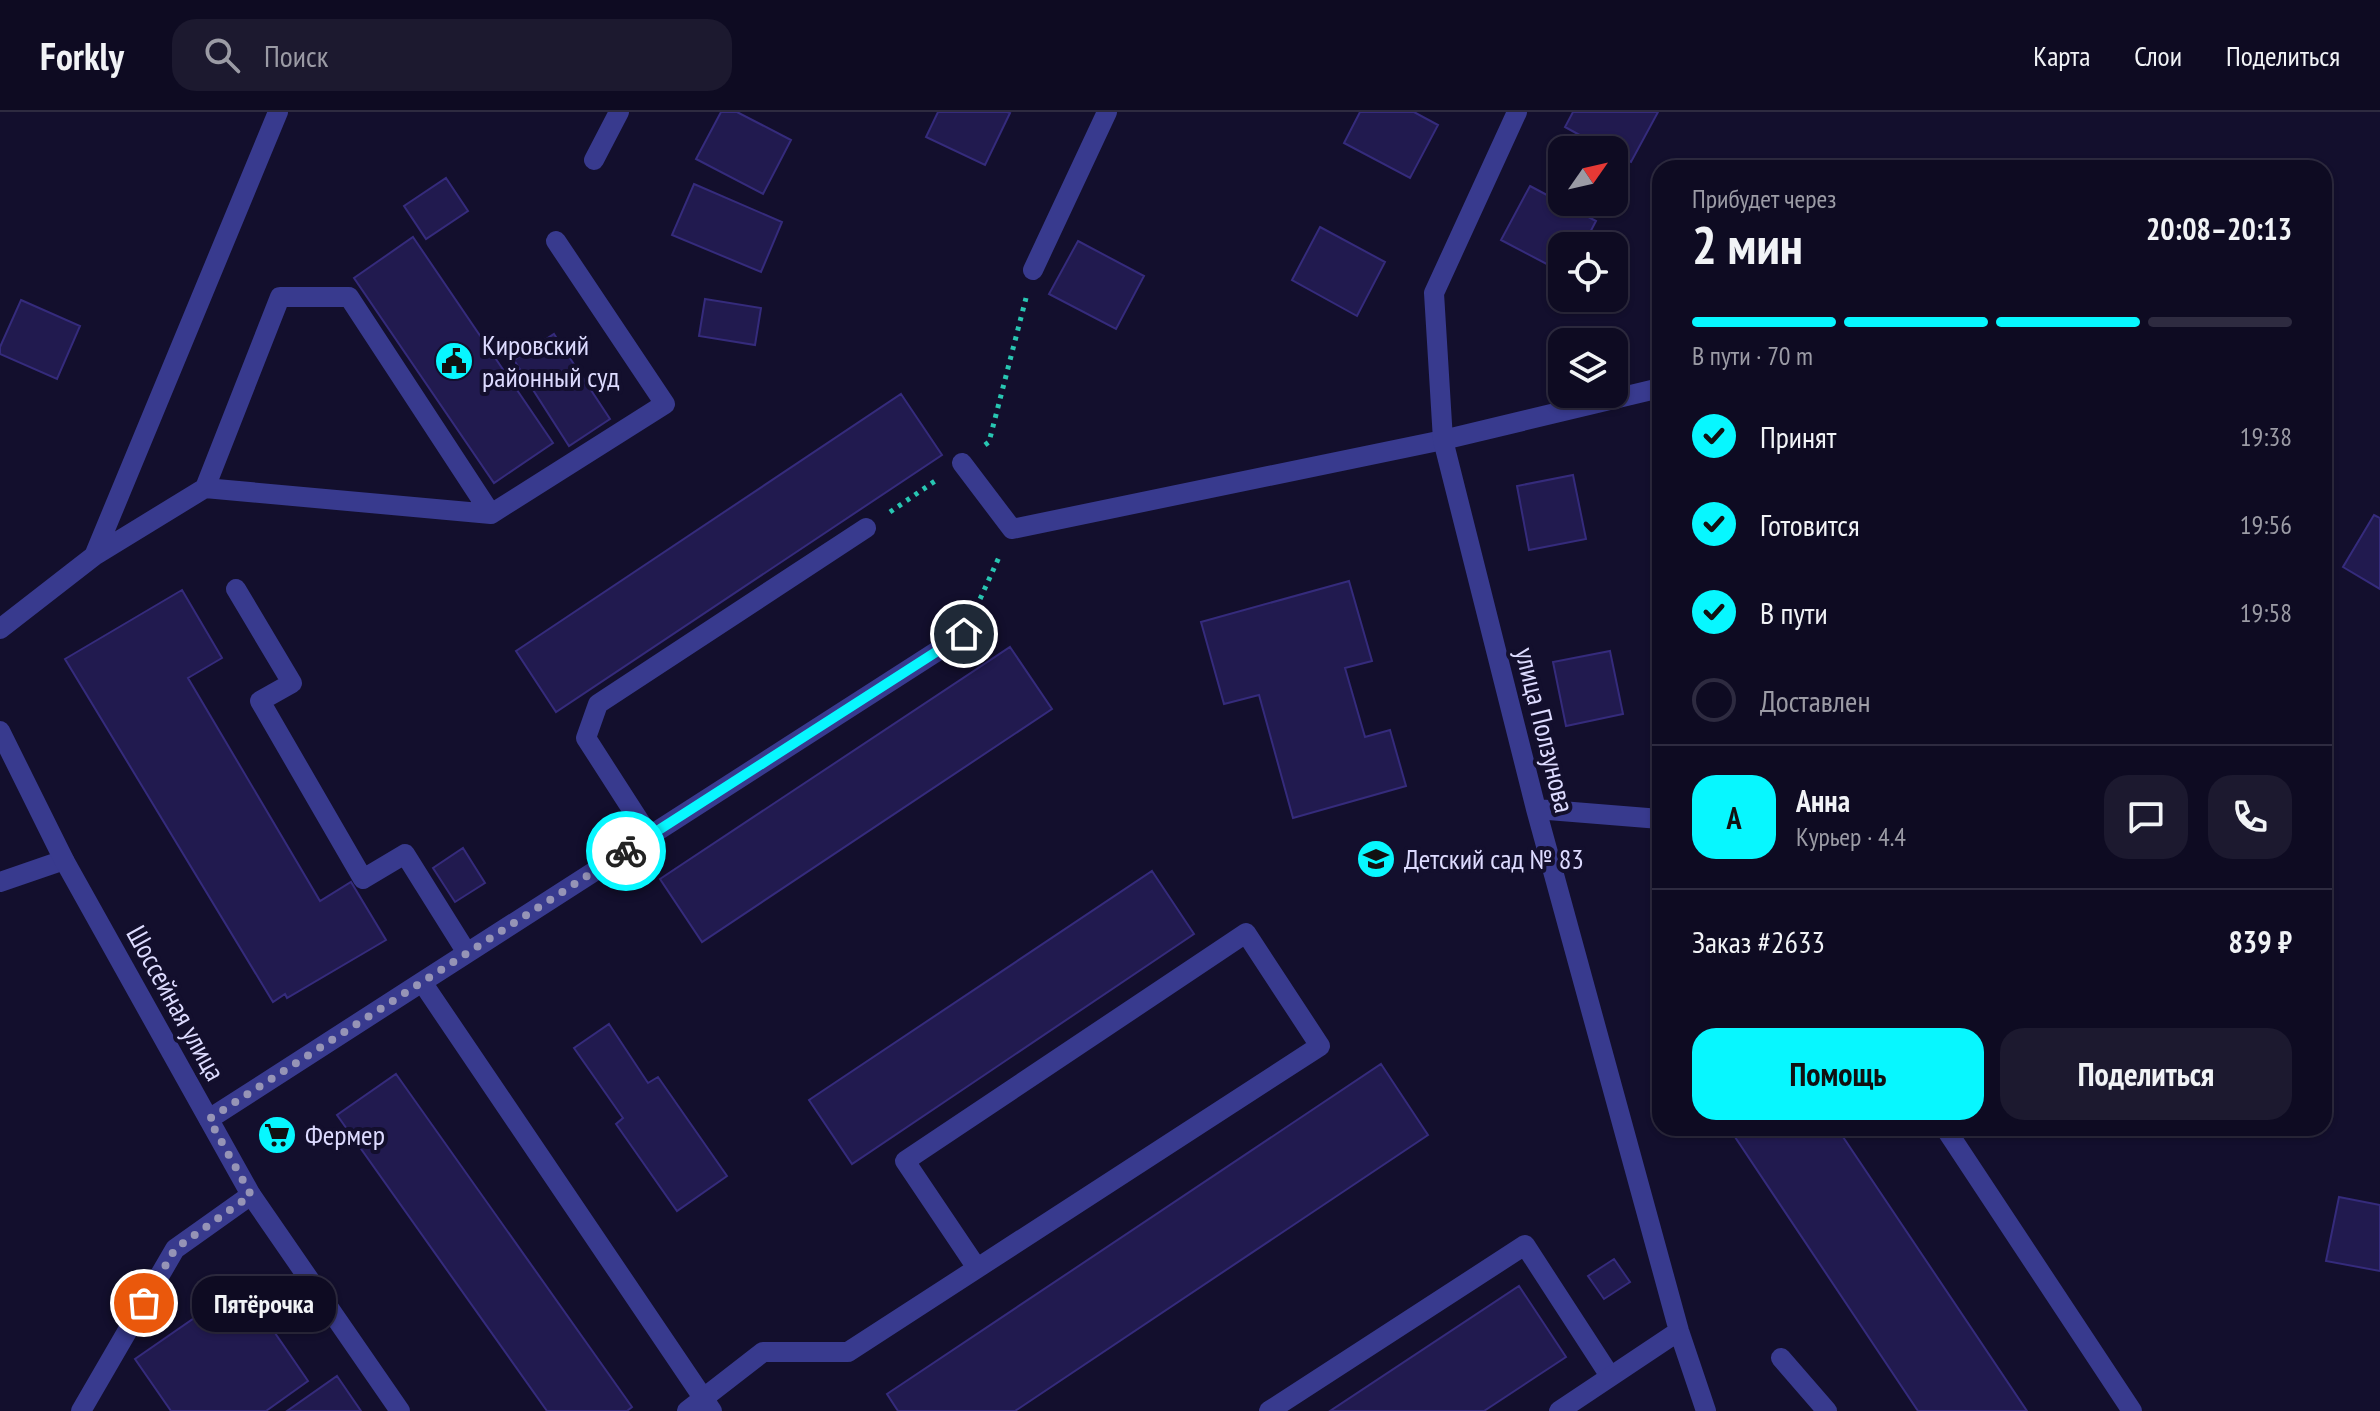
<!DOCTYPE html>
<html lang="ru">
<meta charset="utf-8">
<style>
body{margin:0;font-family:"PT Sans Narrow",sans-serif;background:#1c192f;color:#f1f3f6;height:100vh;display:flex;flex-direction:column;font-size:30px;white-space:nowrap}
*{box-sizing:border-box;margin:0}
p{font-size:26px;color:#9b9ba5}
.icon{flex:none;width:44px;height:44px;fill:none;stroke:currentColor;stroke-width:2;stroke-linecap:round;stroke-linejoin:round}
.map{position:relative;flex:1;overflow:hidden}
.sheet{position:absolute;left:1652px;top:48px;width:680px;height:976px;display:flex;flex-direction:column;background:#0e0b22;border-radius:24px;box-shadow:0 2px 6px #0004,0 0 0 2px #2e2b40}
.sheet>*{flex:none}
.needle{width:52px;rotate:56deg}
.fabs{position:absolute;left:1548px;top:24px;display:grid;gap:16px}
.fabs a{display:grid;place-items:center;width:80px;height:80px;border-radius:16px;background:#0e0b22;box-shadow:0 2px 6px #0004,0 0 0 2px #2e2b40;font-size:40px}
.pin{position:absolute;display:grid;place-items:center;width:68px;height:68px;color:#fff;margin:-34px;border:4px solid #fff;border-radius:50%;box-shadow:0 2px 8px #0007}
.courier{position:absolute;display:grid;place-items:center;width:80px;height:80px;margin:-40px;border:6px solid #07f7ff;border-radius:50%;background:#fff;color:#222;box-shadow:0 2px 10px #0007}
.bubble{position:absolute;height:56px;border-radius:24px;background:#0e0b22;box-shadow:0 2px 6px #0004,0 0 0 2px #2e2b40;font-size:26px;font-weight:600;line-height:56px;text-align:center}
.headline em{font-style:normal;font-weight:600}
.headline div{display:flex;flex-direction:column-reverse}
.headline{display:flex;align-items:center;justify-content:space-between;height:136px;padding:0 40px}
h1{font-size:52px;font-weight:600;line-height:60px}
.bar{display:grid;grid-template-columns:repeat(4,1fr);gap:12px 8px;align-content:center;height:96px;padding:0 40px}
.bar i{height:10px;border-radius:6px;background:#2e2b40}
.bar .active{background:#07f7ff}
.bar p{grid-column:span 4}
.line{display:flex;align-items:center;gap:20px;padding:0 40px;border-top:2px solid #2e2b40}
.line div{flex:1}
.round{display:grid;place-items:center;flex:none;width:84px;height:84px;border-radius:24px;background:#1c192f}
ol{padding:0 40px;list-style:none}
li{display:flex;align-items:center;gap:24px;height:88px}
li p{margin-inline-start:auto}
li .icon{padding:8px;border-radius:50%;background:#07f7ff;color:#111;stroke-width:4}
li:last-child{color:#9b9ba5}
li i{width:44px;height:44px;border:4px solid #2e2b40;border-radius:50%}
.cta{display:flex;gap:16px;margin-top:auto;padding:16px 40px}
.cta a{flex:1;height:92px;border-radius:24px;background:#07f7ff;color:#111;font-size:32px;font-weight:600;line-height:92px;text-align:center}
.cta a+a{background:#1c192f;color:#f1f3f6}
header{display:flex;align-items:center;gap:48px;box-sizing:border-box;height:112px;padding:0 40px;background:#0e0b22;border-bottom:2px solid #2e2b40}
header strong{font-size:38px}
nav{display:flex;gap:44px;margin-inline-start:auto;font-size:28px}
.search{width:560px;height:72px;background:#1c192f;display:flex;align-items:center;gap:20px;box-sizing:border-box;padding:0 28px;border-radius:24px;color:#9b9ba5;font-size:30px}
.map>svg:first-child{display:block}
.building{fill:#211a4f;stroke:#352b7c;stroke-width:2}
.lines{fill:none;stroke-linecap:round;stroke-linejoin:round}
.path{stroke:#28c6b2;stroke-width:5;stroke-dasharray:4 6;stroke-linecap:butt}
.service{stroke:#383a8e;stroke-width:20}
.minor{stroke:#383a8e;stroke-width:20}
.tertiary{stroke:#383a8e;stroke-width:20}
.done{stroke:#9694b6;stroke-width:8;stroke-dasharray:0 14.4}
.route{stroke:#07f7ff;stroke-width:10}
.labels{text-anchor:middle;stroke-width:8;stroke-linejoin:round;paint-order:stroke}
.poi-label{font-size:28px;fill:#dddbff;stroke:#130f2d;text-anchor:start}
.street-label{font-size:28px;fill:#dddbff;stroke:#130f2d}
</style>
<header>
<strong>Forkly</strong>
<div class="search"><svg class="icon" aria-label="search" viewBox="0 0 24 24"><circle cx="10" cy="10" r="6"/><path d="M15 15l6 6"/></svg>Поиск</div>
<nav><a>Карта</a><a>Слои</a><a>Поделиться</a></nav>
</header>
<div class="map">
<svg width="2380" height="1299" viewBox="0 0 2380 1299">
<rect width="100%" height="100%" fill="#130f2d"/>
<!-- building -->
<path class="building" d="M721,0H737L791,28L763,82L696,47Z
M938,0H1007L1010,1L985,53L926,25Z
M1360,0H1414L1438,13L1410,66L1344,31Z
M1573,0H1658L1631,50L1614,41V38H1607L1565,15Z
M446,66L468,99L426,127L404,94Z
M694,72L782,110L761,160L672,123Z
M1530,74L1596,109L1583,134H1562V160L1501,128Z
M1320,115L1385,150L1357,204L1292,168Z
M413,125L553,331L494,371L354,166Z
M1078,129L1144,164L1116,217L1049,182Z
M705,187L761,196L755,233L699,224Z
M21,188L80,214L57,267L0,242V235Z
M554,222L610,307L569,334L514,248Z
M901,282L942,343L556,600L516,539Z
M1573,363L1586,427L1529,438L1517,374Z
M2374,403L2380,406V477L2343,455Z
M1349,469L1372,549L1345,556L1365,625L1390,618L1406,674L1293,706L1259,583L1224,592L1201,510Z
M182,478L222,546L188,566L320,789L351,770L386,828L287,886L285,882L273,890L65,547Z
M1010,535L1052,597L702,830L660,767Z
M1610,539L1623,602L1566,614L1553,550Z
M463,736L485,771L455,790L433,756Z
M1152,759L1194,822L852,1052L809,988Z
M609,912L648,971L658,965L727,1064L677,1099L616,1012L623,1006L574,936Z
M1381,952L1428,1023L1015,1299H898L887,1282Z
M396,962L632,1295L627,1299H547L337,1003Z
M1729,1016H1837L2027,1299H1918Z
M2339,1085L2380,1093V1159L2326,1149Z
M1614,1147L1630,1170L1604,1187L1588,1164Z
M242,1173L308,1269L266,1299H171L135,1247Z
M1519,1174L1566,1245L1484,1299H1330Z
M337,1264L361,1299H287Z"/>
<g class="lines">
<!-- path -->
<path class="path" d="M985,333L989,330L1026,186
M890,400L938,367
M976,496L1000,443"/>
<!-- service -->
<path class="service" d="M962,351L1012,417L1443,328
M491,402L349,185H280L205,376L491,402L665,292L556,129
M94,444L205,376
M236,477L292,571L260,589L363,767L405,742L467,841
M0,517L94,444L278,0
M649,724L586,626L598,592L866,416
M422,870L964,522
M209,1007L422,870L712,1299
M1945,1016L2132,1299
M1781,1246L1827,1299
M687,1299L763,1240H848L1320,934L1246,821L905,1049L977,1156
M1269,1299L1525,1133L1610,1264"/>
<!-- minor -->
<path class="minor" d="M1517,0L1434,181L1443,328L1536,697L1679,1219L1706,1299
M594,48L619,0
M1033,158L1107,0
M1443,328L1660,276
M1536,697L1660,707
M0,770L64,748
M81,1299L175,1137L251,1083
M1559,1299L1679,1219"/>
<!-- tertiary -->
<path class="tertiary" d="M0,619L64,748L251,1083L400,1299"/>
</g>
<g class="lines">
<!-- done -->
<path class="done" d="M144,1191L175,1137L251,1083L209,1007L626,739"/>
<!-- route -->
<path class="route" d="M626,739L964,522"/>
</g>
<!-- icons -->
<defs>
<g id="civic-disc" transform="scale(2)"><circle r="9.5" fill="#07f7ff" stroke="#130f2d"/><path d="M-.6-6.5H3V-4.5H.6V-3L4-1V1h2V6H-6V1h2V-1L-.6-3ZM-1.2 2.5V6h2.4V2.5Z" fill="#111"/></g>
<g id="school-disc" transform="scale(2)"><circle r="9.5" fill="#07f7ff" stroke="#130f2d"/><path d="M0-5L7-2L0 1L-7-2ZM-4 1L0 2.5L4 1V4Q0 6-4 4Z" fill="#111"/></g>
<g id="supermarket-disc" transform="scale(2)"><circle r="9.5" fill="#07f7ff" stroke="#130f2d"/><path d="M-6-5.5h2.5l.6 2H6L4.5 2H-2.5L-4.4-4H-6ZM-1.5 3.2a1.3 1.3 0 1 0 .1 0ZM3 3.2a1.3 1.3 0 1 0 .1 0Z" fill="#111"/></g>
</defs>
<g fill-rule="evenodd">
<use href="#civic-disc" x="454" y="249"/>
<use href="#school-disc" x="1376" y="747"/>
<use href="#supermarket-disc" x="277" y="1023"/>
</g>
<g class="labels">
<!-- poi labels -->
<g class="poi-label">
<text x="482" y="243">Кировский<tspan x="482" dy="32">районный суд</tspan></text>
<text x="1404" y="757">Детский сад № 83</text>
<text x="305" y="1033">Фермер</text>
</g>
<!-- street labels -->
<g class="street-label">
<text transform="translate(1545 618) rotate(76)" y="10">улица Ползунова</text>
<text transform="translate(176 891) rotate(61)" y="10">Шоссейная улица</text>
</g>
</g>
</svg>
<div class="fabs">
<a><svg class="needle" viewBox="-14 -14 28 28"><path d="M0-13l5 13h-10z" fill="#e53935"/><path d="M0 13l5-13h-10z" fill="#9b9ba5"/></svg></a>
<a><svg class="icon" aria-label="locate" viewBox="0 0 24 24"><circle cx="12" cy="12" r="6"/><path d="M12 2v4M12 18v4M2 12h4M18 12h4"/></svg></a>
<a><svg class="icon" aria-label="layers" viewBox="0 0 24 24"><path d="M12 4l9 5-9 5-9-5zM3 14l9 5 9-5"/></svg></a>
</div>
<div class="pin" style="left:144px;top:1191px;background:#ea580c"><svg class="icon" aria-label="bag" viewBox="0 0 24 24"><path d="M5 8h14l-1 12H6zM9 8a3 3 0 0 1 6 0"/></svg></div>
<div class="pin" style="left:964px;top:522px;background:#1f2937"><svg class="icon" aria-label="home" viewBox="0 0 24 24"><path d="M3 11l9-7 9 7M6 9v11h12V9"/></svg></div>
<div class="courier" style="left:626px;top:739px"><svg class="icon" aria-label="bike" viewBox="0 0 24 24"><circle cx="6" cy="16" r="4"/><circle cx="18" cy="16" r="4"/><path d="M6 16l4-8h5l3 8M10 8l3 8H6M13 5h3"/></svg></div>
<div class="bubble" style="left:192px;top:1164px;width:144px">Пятёрочка</div>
<section class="sheet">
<div class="headline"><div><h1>2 мин</h1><p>Прибудет через</p></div><em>20:08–20:13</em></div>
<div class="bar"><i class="active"></i><i class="active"></i><i class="active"></i><i></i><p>В пути · 70 m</p></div>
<ol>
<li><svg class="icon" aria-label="check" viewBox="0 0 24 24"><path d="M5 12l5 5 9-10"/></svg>Принят<p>19:38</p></li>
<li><svg class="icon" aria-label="check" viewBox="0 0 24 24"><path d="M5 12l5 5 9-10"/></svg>Готовится<p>19:56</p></li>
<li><svg class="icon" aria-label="check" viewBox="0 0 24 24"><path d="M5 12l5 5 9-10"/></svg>В пути<p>19:58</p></li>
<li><i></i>Доставлен</li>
</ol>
<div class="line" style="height:144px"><b class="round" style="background:#07f7ff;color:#111">А</b><div><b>Анна</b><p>Курьер · 4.4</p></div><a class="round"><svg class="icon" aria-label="chat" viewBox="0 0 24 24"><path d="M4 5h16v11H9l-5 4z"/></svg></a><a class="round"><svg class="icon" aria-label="phone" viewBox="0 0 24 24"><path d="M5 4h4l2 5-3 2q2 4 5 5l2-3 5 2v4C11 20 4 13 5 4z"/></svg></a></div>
<div class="line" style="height:104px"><div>Заказ #2633</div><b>839 ₽</b></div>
<div class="cta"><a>Помощь</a><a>Поделиться</a></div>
</section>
</div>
